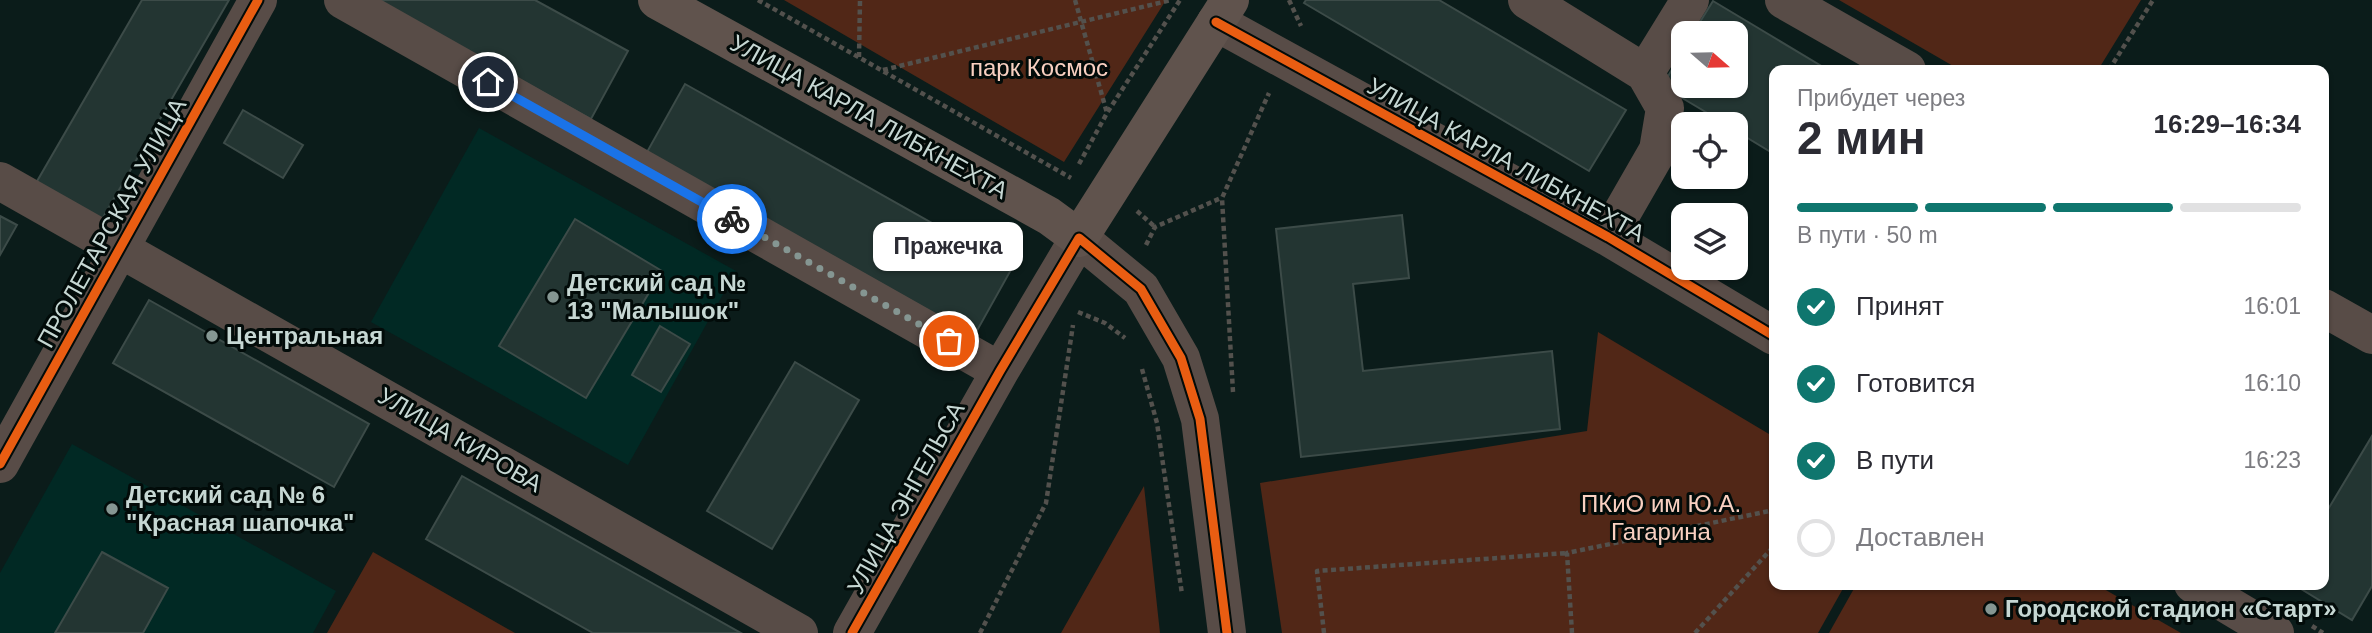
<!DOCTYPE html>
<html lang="ru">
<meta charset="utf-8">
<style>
body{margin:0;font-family:Helvetica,sans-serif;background:#f7f7f7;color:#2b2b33;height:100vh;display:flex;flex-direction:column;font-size:26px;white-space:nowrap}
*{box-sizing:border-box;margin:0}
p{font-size:23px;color:#7c7c81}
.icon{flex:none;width:38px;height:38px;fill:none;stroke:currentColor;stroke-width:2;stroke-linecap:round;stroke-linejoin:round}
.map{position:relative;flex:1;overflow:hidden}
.panel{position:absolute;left:1769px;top:65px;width:560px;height:525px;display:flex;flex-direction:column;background:#fff;border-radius:14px;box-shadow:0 2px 5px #0004}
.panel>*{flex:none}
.needle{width:46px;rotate:110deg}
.tools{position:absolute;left:1671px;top:21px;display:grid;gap:14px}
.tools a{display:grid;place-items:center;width:77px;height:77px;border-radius:14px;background:#fff;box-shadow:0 2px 5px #0004;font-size:35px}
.pin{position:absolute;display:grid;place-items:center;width:60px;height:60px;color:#fff;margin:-30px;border:4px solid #fff;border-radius:50%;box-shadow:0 2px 7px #0007}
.courier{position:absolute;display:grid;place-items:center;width:70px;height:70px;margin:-35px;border:5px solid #1a73e8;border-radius:50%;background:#fff;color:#222;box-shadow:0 2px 9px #0007}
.bubble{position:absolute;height:49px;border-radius:14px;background:#fff;box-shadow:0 2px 5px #0004;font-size:23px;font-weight:800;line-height:49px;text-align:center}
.headline em{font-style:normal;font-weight:800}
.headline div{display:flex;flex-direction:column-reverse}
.headline{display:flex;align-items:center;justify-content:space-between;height:119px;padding:0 28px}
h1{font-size:46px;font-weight:800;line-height:52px}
.bar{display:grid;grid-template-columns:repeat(4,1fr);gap:10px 7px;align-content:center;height:84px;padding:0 28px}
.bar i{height:9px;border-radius:5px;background:#e1e1e2}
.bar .active{background:#0f766e}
.bar p{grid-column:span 4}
ol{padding:0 28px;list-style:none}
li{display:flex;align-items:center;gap:21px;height:77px}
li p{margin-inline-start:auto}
li .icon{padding:7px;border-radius:50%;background:#0f766e;color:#fff;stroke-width:4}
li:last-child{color:#7c7c81}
li i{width:38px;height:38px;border:4px solid #e1e1e2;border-radius:50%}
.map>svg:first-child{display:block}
.built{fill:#012924}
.green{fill:#512717}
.building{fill:#233532;stroke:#3c4b48;stroke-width:2}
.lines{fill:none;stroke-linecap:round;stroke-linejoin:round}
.path{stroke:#53514d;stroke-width:4.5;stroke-dasharray:5 3.5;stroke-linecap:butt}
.minor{stroke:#584c47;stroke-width:38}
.major{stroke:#60534d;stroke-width:38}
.cycleway-casing{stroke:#020b09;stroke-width:13}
.cycleway{stroke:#e95d12;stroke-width:9}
.done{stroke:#859692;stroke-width:7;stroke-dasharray:0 12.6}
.route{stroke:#1a73e8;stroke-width:9}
.poi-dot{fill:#859692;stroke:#020b09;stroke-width:2.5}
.labels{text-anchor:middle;stroke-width:6;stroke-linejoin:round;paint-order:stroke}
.park-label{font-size:24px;fill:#f9d0c1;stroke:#020b09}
.street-label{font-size:24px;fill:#c6d7d3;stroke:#020b09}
.poi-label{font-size:24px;font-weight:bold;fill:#c6d7d3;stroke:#020b09;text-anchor:start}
</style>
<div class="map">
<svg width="2372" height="633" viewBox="0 0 2372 633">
<rect width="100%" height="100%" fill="#0b1c1a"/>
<!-- built -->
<path class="built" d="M479,128L736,271L628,465L371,322Z
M72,444L336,591L313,633H0V573Z"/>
<!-- green -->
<path class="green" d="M784,0H1166L1064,162Z
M1839,0H2141L2098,70H1960Z
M1598,332L1774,437V584L1845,585L1818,633H1282L1260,483L1587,431Z
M1144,486L1160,633H1061Z
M373,552L515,633H327Z
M1856,585H2097L2181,633H1829Z"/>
<!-- building -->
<path class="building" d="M142,0H229L101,221L36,183Z
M376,0H535L628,51L591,119Z
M1306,0H1439L1626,110L1589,171L1304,3Z
M1713,1L1828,70H1774V154L1736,131V124H1726L1662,86L1684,50V86H1736V33H1693Z
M685,84L1012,268L974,336L647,152Z
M243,110L303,145L283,178L224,143Z
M1402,215L1409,278L1353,284L1363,371L1552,351L1560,429L1301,457L1276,229Z
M0,216L17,225L0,255Z
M575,219L662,271L586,398L499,346Z
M149,300L369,424L334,487L113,363Z
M660,326L690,344L661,392L632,375Z
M795,362L859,400L772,549L707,511Z
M2372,436V586L2352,620L2293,584H2324V516Z
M462,476L627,569L741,633H593L426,539Z
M102,552L168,588L143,633H55Z"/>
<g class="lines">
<!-- path -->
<path class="path" d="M758,0L1071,178
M1075,0L1107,113
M1289,0L1301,26
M859,57L860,0
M883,70L1171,0
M2109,70L2153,0
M1079,164L1107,113L1180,0
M1137,211L1155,227
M1146,245L1155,227L1221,198
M1078,312L1105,323L1125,338
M1142,369L1157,423L1182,594
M1233,392L1222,198L1269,93
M2312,626L2323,633
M980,633L1046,503L1073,325
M1324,633L1317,571L1567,553
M1572,633L1567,553L1774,510
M1695,633L1774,546"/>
<!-- minor -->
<path class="minor" d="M343,0L1000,371
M1527,0L1645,73
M1784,0L1907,70
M1216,22L1608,237L1774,336
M0,181L799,633
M1608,237L1658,150L1665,108L1645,73L1690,0
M2324,308L2372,335
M0,464L258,0
M2193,584L2275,633
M852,633L1000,371L1079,238L1141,289L1181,358L1200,419L1227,633"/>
<!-- major -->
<path class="major" d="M657,0L1049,216L1079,238L1230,0"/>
<!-- cycleway casing -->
<g class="cycleway-casing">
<path id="cycleway" d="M1216,22L1608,237L1774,336
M0,464L258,0
M852,633L1000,371L1079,238L1141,289L1181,358L1200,419L1227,633"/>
</g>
<!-- cycleway -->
<use href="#cycleway" class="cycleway"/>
</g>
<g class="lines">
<!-- done -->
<path class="done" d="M732,219L949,341"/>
<!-- route -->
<path class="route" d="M488,82L732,219"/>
</g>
<!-- markers -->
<g class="poi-dot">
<circle cx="553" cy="297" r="7"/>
<circle cx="212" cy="336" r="7"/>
<circle cx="112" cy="509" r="7"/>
<circle cx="1991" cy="609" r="7"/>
</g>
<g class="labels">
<!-- park labels -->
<g class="park-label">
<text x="1039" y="76">парк Космос</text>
<text x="1661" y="512">ПКиО им Ю.А.<tspan x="1661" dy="28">Гагарина</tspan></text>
</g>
<!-- street labels -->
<g class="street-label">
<text transform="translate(869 117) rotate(29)" y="8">УЛИЦА КАРЛА ЛИБКНЕХТА</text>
<text transform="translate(1506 160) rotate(29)" y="8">УЛИЦА КАРЛА ЛИБКНЕХТА</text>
<text transform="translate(112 223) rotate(-61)" y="8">ПРОЛЕТАРСКАЯ УЛИЦА</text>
<text transform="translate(460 440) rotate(30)" y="8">УЛИЦА КИРОВА</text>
<text transform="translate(906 498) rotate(-61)" y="8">УЛИЦА ЭНГЕЛЬСА</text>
</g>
<!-- poi labels -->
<g class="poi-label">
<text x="567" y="291">Детский сад №<tspan x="567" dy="28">13 "Малышок"</tspan></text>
<text x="226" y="344">Центральная</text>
<text x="126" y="503">Детский сад № 6<tspan x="126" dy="28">"Красная шапочка"</tspan></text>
<text x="2005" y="617">Городской стадион «Старт»</text>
</g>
</g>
</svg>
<div class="tools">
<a><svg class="needle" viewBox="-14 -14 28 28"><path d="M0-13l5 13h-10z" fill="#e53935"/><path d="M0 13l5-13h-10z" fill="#7c7c81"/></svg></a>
<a><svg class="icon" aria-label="locate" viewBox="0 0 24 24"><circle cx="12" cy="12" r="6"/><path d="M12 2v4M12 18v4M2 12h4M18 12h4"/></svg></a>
<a><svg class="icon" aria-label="layers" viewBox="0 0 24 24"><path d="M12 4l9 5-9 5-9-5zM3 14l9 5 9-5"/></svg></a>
</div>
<div class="pin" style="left:949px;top:341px;background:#ea580c"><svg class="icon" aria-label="bag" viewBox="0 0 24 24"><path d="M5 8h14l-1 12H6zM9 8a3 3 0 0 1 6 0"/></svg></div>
<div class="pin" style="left:488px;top:82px;background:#1f2937"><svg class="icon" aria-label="home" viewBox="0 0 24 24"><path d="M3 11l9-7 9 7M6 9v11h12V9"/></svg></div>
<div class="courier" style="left:732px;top:219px"><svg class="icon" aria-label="bike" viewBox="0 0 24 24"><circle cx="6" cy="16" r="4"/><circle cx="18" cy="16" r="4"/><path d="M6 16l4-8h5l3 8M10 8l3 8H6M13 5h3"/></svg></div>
<div class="bubble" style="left:873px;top:222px;width:150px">Пражечка</div>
<section class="panel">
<div class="headline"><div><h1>2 мин</h1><p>Прибудет через</p></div><em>16:29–16:34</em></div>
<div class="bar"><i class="active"></i><i class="active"></i><i class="active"></i><i></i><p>В пути · 50 m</p></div>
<ol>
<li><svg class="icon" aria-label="check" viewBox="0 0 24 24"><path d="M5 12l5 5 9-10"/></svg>Принят<p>16:01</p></li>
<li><svg class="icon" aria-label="check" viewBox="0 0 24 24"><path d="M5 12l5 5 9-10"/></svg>Готовится<p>16:10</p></li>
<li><svg class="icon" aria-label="check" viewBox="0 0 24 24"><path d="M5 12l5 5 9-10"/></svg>В пути<p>16:23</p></li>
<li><i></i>Доставлен</li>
</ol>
</section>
</div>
